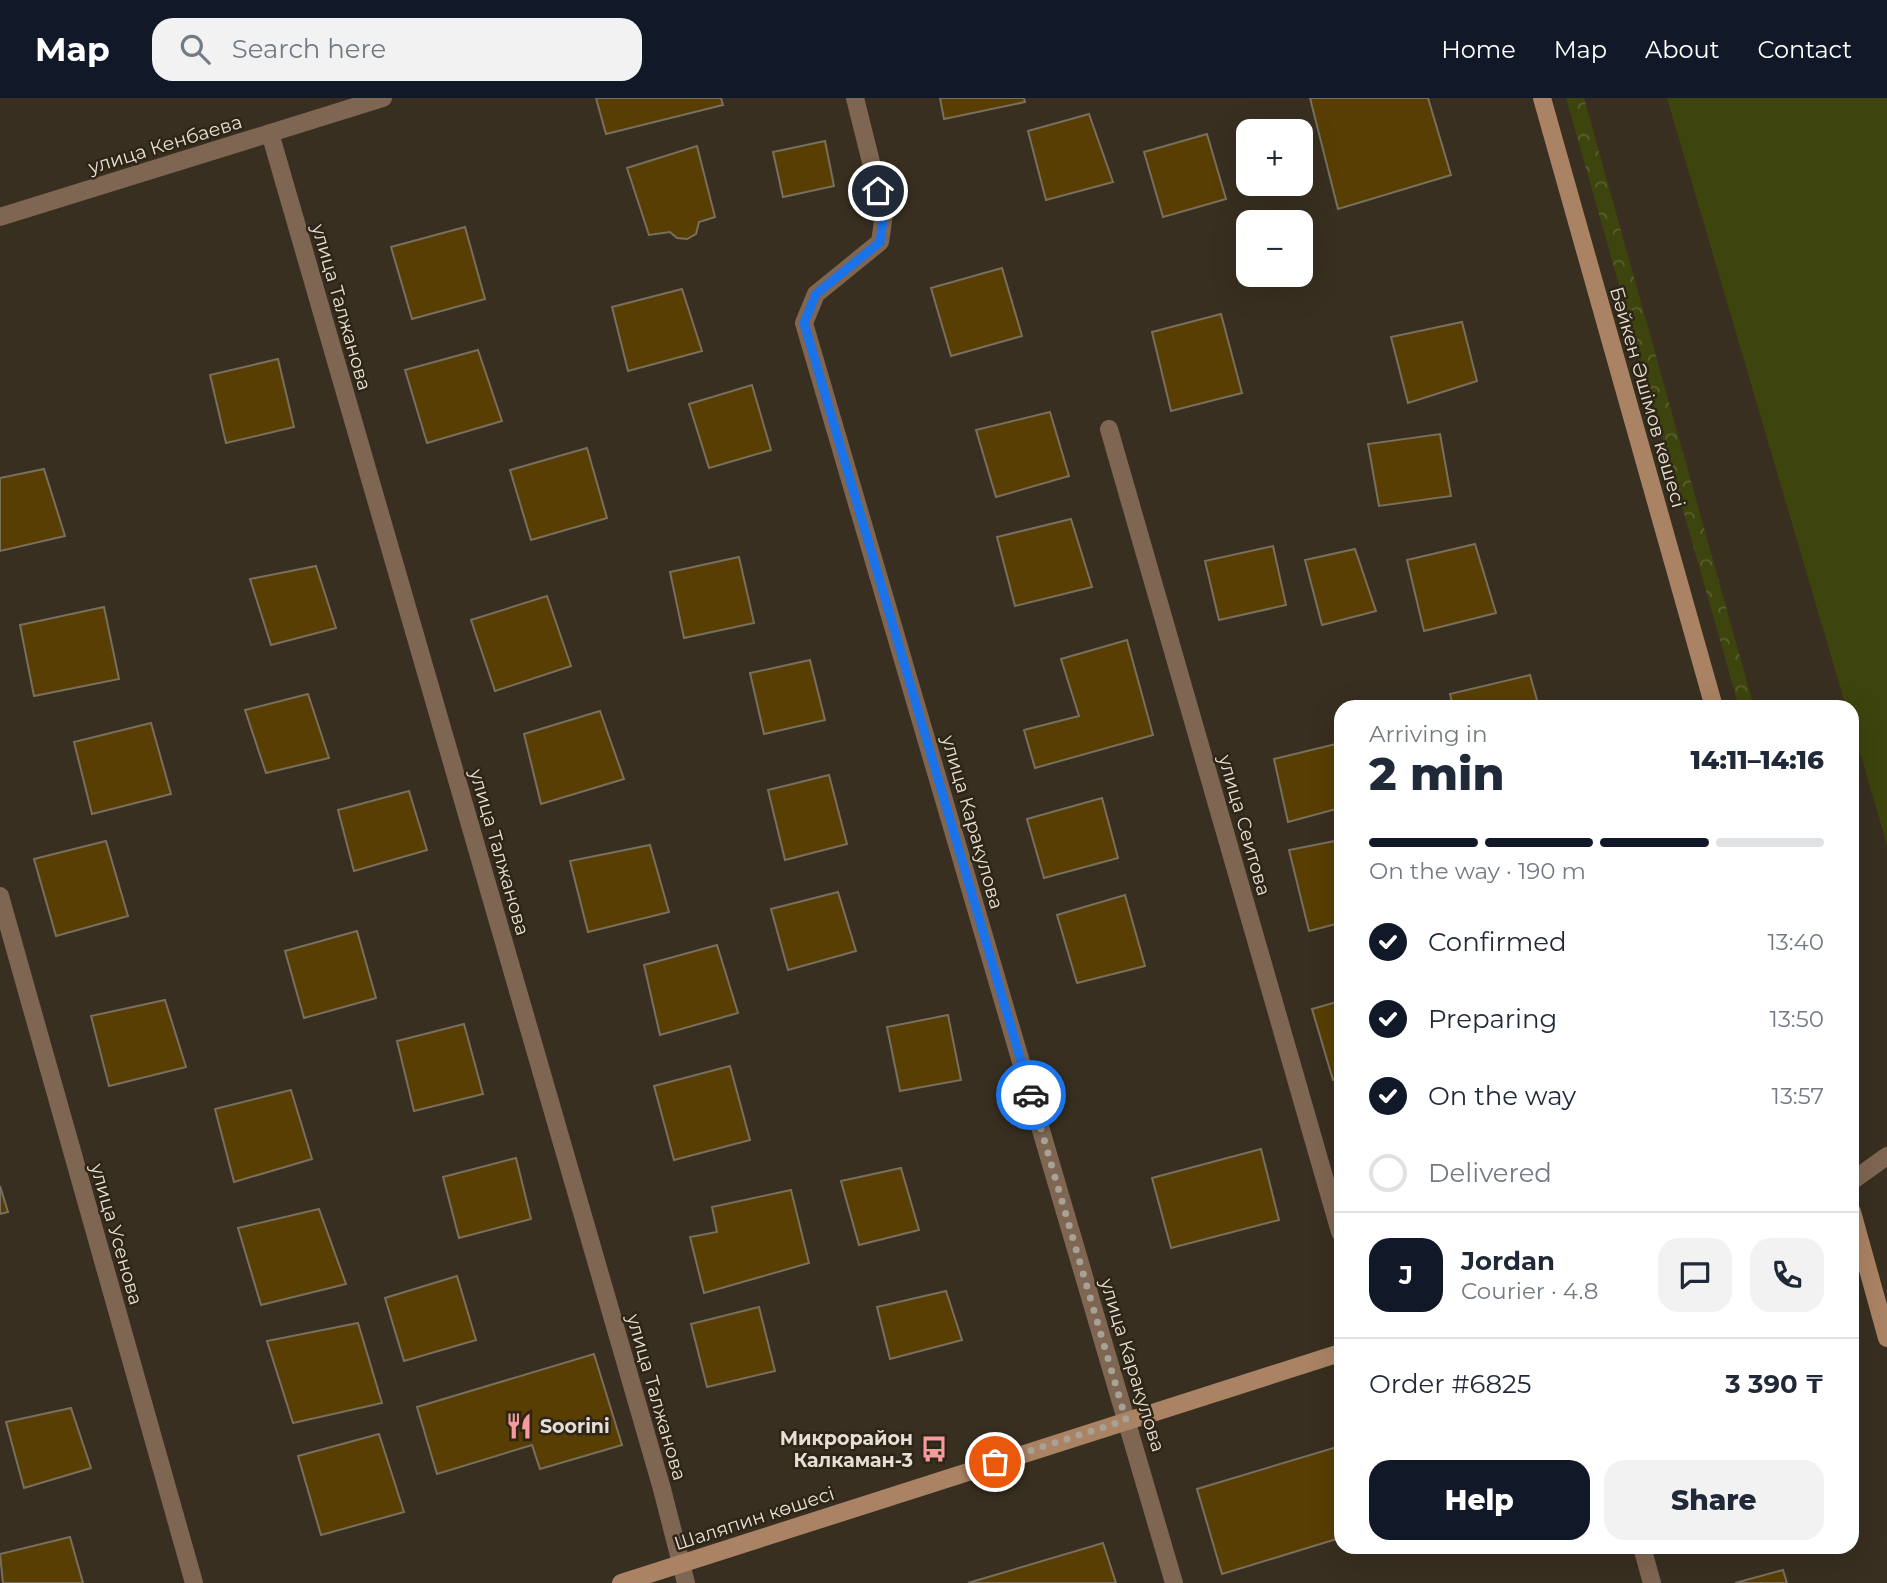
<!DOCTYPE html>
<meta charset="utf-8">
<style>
body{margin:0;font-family:Montserrat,sans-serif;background:#f2f2f3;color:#1f2937;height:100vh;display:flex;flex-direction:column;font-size:26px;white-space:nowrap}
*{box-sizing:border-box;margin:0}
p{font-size:23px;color:#747a83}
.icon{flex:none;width:38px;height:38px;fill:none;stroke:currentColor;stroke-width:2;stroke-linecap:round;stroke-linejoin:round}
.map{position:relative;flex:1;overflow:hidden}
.details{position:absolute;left:1334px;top:602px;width:525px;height:854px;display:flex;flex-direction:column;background:#fff;border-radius:21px;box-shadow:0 7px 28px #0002}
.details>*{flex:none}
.tools{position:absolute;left:1236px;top:21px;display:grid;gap:14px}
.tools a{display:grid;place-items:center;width:77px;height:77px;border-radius:14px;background:#fff;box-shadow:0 7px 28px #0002;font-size:35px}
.pin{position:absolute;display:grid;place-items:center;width:60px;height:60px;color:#fff;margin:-30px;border:4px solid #fff;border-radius:50%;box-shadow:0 2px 7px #0007}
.courier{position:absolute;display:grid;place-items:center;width:70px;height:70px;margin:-35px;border:5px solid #1a73e8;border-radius:50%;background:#fff;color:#222;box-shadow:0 2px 9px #0007}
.overview em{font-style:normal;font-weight:800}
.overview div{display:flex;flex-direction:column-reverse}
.overview{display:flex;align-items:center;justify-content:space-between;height:119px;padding:0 35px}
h1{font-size:46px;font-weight:800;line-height:52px}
.bar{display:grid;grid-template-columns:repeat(4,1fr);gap:10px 7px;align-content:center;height:84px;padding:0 35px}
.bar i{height:9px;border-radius:5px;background:#e0e1e3}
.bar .current{background:#111827}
.bar p{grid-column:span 4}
.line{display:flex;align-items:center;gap:18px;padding:0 35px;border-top:2px solid #e0e1e3}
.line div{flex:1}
.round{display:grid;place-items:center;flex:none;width:74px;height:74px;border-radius:21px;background:#f2f2f3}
ol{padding:0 35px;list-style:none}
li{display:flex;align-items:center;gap:21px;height:77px}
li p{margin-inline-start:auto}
li .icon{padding:7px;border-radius:50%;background:#111827;color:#fff;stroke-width:4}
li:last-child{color:#747a83}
li i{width:38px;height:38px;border:4px solid #e0e1e3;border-radius:50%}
.action{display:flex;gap:14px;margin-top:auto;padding:14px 35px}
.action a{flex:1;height:80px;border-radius:21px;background:#111827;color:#fff;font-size:28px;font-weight:800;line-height:80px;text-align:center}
.action a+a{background:#f2f2f3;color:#1f2937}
header{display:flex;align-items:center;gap:42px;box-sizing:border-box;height:98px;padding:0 35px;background:#111827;color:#fff}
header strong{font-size:33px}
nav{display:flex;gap:38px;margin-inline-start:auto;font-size:24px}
.search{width:490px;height:63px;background:#f2f2f3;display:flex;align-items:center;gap:18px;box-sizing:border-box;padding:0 24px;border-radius:21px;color:#747a83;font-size:26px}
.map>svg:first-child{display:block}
.green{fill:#3d440d}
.forest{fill:url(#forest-crowns)}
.building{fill:#583e03;stroke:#796f5e;stroke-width:2}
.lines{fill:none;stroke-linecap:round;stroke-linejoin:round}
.street{stroke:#7f6652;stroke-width:18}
.secondary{stroke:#aa8364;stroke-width:18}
.done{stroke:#a8a196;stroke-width:7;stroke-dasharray:0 12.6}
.route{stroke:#1a73e8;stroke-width:9}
.labels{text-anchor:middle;stroke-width:5;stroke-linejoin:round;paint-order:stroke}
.street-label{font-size:19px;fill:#e5dfd5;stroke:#2e2516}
.poi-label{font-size:19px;font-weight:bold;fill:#e5dfd5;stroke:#2e2516;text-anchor:start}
</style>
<header>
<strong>Map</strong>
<div class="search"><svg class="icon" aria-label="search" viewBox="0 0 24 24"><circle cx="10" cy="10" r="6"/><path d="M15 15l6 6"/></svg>Search here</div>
<nav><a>Home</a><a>Map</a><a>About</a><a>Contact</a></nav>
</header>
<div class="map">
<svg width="1887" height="1485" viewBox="0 0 1887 1485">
<defs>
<pattern id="forest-crowns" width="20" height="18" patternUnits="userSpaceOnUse" patternTransform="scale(1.75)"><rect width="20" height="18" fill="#3d440d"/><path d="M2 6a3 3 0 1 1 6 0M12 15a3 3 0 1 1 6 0" fill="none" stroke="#595f2f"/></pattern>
</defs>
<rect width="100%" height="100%" fill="#382f20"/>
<!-- green -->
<path class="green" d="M1667,0H1887V747L1852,627V609H1846Z"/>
<!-- forest -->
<path class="forest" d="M1566,0H1584L1754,609H1739Z"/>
<!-- building -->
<path class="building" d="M596,0H721L723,7L606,36Z
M940,0H1024L1025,4L944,21Z
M1310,0H1428L1451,77L1338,111Z
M1089,16L1113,84L1046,102L1028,33Z
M1207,36L1226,101L1163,119L1144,54Z
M825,43L834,88L783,99L773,54Z
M697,48L715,119L699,124L696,136L687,141L677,140L670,134L649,137L627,70Z
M465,129L485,201L412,221L391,149Z
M1002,170L1022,238L951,258L931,190Z
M682,191L702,253L628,273L612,209Z
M1221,216L1242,295L1171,313L1152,234Z
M1462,224L1477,283L1408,305L1391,239Z
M478,252L502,323L427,345L405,272Z
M278,261L294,329L226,345L210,277Z
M752,287L771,352L709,370L689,306Z
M1050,314L1069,378L996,399L976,332Z
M1440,336L1451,398L1379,408L1368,346Z
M587,350L607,420L531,442L510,372Z
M44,371L65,438L0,453V380Z
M1071,421L1092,489L1015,508L997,439Z
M1475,446L1496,515L1424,533L1407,462Z
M1273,448L1286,507L1219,522L1205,463Z
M1355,451L1376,513L1322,527L1305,462Z
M739,459L754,525L684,540L670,474Z
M316,468L336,530L271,547L250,481Z
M547,498L571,568L495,593L471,522Z
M104,509L119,581L34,598L20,527Z
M1127,542L1153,637L1035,670L1024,632L1079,618L1061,561Z
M810,562L825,622L764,636L750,575Z
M1530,577L1539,609H1453L1450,596Z
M308,596L329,660L266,675L245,612Z
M600,613L624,681L541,706L524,636Z
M151,625L171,696L92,716L74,644Z
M1340,645V710L1288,724L1274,661Z
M829,677L847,746L785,762L768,692Z
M409,693L427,752L354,773L338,712Z
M1102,700L1118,760L1044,780L1027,721Z
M1340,742V825L1309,833L1289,752Z
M106,743L128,818L56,838L34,761Z
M650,747L669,814L588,834L570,763Z
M838,794L856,853L788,872L771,811Z
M1125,797L1145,868L1077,885L1057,817Z
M357,833L376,900L304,920L285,853Z
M717,847L738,915L660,937L644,867Z
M165,902L186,969L109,988L91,918Z
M1340,903V980L1333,982L1312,911Z
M948,917L961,982L900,993L887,929Z
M464,926L483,996L414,1013L397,943Z
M730,968L750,1042L674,1062L654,988Z
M291,992L312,1061L234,1084L215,1011Z
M1261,1051L1279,1122L1171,1150L1152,1080Z
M516,1060L531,1121L459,1140L443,1079Z
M901,1070L919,1132L859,1147L841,1083Z
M0,1088L8,1114L0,1116Z
M791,1092L809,1165L704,1195L690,1139L717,1134L712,1109Z
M319,1111L346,1186L261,1207L238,1130Z
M457,1178L476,1242L404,1263L385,1200Z
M946,1193L962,1242L890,1261L877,1209Z
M759,1209L775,1273L707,1289L691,1226Z
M358,1225L382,1305L293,1325L267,1243Z
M594,1256L622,1347L540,1371L532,1347L437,1376L417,1309Z
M71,1310L91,1370L24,1390L6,1324Z
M379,1336L404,1414L321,1437L298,1358Z
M1340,1348V1440L1222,1476L1197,1391Z
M70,1439L83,1485H3L0,1456Z
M1103,1445L1116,1485H968Z
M1783,1472L1787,1485H1735Z"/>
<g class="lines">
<!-- street -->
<path class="street" d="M855,0L884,116L880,144L816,196L804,225L1174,1485
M270,35L662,1391L686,1485
M0,119L383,0
M1109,331L1340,1134
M0,798L194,1485
M1852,1083L1887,1058
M1642,1449L1652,1485"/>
<!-- secondary -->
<path class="secondary" d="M1542,0L1714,609
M1852,1114L1887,1240
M621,1485L1340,1255"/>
</g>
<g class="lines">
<!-- done -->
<path class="done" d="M995,1364L1126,1322L1031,997"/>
<!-- route -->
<path class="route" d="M878,93L884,116L880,144L816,196L804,225L1031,997"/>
</g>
<!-- icons -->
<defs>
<g id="restaurant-bare" transform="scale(2.1)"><path d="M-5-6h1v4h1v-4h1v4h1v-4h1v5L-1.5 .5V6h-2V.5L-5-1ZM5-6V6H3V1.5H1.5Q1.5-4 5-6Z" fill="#f59b9b" stroke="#2e2516" stroke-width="2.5" paint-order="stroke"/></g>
<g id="bus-bare" transform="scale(2.1)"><path d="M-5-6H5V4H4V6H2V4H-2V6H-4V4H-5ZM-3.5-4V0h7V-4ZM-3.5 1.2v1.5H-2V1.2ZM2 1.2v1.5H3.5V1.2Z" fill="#f59b9b" stroke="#2e2516" stroke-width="2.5" paint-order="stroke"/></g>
</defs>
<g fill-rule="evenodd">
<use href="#restaurant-bare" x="519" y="1328"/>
<use href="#bus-bare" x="934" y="1351"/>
</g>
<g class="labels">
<!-- street labels -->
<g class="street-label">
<text transform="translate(165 46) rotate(-17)" y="7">улица Кенбаева</text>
<text transform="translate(342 209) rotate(74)" y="7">улица Талжанова</text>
<text transform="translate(1648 299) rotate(74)" y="7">Бәйкен Әшімов көшесі</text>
<text transform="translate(973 724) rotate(74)" y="7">улица Каракулова</text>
<text transform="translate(1245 727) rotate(74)" y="7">улица Сеитова</text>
<text transform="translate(500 754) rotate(74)" y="7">улица Талжанова</text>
<text transform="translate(117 1136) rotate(74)" y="7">улица Усенова</text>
<text transform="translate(1133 1267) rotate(73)" y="7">улица Каракулова</text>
<text transform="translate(657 1299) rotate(74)" y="7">улица Талжанова</text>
<text transform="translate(754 1420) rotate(-18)" y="7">Шаляпин көшесі</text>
</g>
<!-- poi labels -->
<g class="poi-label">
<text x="540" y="1335">Soorini</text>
<text x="913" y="1347" text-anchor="end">Микрорайон<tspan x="913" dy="22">Калкаман-3</tspan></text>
</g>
</g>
</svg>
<div class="tools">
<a>+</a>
<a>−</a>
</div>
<div class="pin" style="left:995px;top:1364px;background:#ea580c"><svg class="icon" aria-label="bag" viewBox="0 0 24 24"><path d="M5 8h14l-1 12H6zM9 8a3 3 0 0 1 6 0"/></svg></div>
<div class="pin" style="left:878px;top:93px;background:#1f2937"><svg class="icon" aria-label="home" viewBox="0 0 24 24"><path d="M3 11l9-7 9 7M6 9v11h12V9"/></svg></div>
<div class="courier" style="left:1031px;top:997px"><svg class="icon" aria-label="car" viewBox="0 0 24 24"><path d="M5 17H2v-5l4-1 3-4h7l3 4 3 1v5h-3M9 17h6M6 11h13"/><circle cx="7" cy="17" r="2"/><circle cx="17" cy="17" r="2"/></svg></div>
<section class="details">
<div class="overview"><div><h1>2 min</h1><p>Arriving in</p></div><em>14:11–14:16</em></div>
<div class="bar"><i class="current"></i><i class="current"></i><i class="current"></i><i></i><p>On the way · 190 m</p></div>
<ol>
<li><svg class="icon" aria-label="check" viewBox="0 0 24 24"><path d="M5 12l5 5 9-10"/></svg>Confirmed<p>13:40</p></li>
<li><svg class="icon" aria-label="check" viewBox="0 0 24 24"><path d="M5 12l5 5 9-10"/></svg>Preparing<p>13:50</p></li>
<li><svg class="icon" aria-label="check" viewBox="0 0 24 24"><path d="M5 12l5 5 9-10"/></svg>On the way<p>13:57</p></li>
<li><i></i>Delivered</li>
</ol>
<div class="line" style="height:126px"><b class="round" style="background:#111827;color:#fff">J</b><div><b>Jordan</b><p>Courier · 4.8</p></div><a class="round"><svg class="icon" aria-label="chat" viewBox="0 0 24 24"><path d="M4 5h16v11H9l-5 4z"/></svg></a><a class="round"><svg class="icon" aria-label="phone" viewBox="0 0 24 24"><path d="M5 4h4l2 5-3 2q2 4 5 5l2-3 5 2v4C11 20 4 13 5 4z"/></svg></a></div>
<div class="line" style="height:91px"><div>Order #6825</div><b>3 390 ₸</b></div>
<div class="action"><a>Help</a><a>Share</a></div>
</section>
</div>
